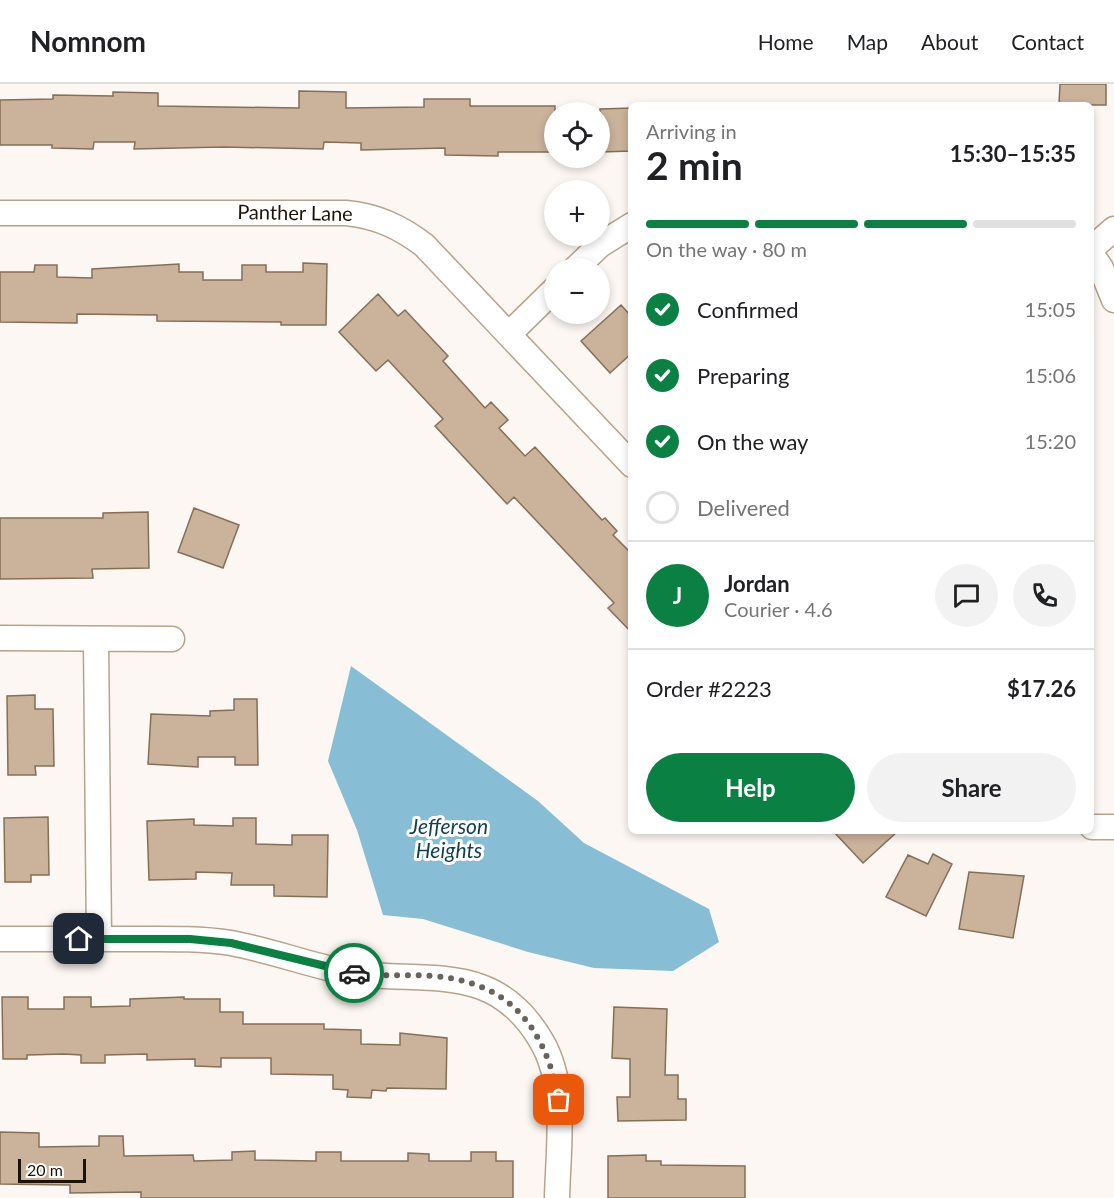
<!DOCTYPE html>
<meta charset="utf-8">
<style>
body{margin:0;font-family:Lato,sans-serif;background:#f2f2f2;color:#202124;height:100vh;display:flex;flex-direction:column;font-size:22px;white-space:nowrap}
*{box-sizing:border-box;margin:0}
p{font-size:20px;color:#757577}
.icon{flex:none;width:33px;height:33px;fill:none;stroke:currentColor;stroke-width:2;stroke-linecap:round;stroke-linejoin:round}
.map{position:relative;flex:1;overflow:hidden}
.panel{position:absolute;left:628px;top:18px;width:466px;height:732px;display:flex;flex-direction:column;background:#fff;border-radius:9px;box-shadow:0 3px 9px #0003}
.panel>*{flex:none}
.fabs{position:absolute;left:544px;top:18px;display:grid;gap:12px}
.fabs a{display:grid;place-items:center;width:66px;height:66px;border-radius:50%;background:#fff;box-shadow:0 3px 9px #0003;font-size:30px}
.scale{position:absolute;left:18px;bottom:15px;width:68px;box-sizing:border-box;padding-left:6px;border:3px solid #1b130a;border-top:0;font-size:16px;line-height:21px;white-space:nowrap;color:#1b130a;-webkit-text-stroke:4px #fff;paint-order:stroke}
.pin{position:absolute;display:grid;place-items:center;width:51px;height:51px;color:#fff;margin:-26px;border-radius:12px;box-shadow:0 3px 9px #0006}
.courier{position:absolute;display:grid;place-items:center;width:60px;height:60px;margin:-30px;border:4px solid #0b8043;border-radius:50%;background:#fff;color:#222;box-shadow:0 2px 8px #0007}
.headline em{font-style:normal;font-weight:700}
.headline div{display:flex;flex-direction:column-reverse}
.headline{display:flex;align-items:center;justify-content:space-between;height:102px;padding:0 18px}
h1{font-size:39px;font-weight:700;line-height:45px}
.bar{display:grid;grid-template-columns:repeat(4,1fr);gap:9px 6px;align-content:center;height:72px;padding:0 18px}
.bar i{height:8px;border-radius:4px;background:#e0e0e0}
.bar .active{background:#0b8043}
.bar p{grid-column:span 4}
.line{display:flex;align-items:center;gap:15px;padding:0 18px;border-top:2px solid #e0e0e0}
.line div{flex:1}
.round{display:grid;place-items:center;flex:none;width:63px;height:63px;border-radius:32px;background:#f2f2f2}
ol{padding:0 18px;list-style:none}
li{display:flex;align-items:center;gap:18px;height:66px}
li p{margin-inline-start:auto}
li .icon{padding:6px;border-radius:50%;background:#0b8043;color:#fff;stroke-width:4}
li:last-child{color:#757577}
li i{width:33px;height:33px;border:3px solid #e0e0e0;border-radius:50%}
.button{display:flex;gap:12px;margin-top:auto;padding:12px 18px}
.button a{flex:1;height:69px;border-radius:36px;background:#0b8043;color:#fff;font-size:24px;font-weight:700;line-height:69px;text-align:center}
.button a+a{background:#f2f2f2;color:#202124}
header{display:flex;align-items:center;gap:36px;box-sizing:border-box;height:84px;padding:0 30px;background:#fff;border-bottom:2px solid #e0e0e0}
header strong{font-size:28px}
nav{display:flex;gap:33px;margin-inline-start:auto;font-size:21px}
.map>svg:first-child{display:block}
.water{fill:#88bed5}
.building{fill:#cab29b;stroke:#856f59;stroke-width:1.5}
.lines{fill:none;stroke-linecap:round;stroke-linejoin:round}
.minor-casing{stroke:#b9a28a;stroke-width:27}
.minor{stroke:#fff;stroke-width:24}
.done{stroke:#6a635b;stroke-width:6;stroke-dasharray:0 10.8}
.route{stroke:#0b8043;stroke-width:8}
.labels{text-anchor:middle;stroke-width:6;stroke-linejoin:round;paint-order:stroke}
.street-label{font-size:20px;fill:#1b130a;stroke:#fff}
.water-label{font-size:21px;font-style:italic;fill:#103f50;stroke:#fff}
</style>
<header>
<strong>Nomnom</strong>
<nav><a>Home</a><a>Map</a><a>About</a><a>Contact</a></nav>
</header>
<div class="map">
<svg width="1114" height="1114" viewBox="0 0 1114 1114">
<rect width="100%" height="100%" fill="#fcf7f2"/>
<!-- water -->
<path class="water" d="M351,582L538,717L584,759L709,825L719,858L673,887L594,884L528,868L423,835L383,831L357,746L328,677Z"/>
<!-- building -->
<path class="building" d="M1060,0H1106V21H1059Z
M299,7L346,8V24L424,23V15H470V22H555V68H498V72L445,71V64L361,66V59L324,58L323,65L223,63L134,65L135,58H94L93,65L52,64V61H0V16L53,15V11L113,12V8L158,9V22L299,24Z
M632,24V67L600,68V25Z
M303,179L327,180L326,241H281V238L157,237V231L77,230V239L0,238V188H34L35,181H57V193L92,194V185L179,180V188H203V196H242V181H266V188H303Z
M378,210L398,232L405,226L448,272L443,277L485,324L491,318L508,336L499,344L525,372L535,363L602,436L605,434L617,447L613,451L632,470V549L608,524L614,519L514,413L507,420L435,342L443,335L388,276L376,287L339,248Z
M621,221L632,233V269L610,289L581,257Z
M194,424L239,441L223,484L178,468Z
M148,428L149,484L92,485L93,494L0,495V434H103V429Z
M35,611V625H53L54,682H35L36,691H8L7,612Z
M234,615H257L258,681H235V673H198V683L148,680L151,630L210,632V627L234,626Z
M48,733L49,791H31V798H5L4,734Z
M233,734H256V760L292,761V751H328L327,813L274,812V801H231L232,789L196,788V795L149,796L147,737L194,735V741L233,742Z
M833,747H898L863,779Z
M933,770L952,780L926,832L886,813L908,771L928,780Z
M969,788L1024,792L1013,854L959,845Z
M2,913H28V925H64V913H91V923L130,922V915L184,913V915H220V928H243V940H324V945L361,946V960L400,961V949L447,954L446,1005L387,1004L386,1007L372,1006L371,1014L347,1013L348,1006L333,1005V991L271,990V974H221V983L195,982V975L147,976V970L105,971V979H81V971L64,970L27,971V975H3Z
M614,923L667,925L665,991H678V1015H686V1036L618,1037L617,1013H630V975L612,974Z
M0,1048L39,1049V1063L99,1062V1052H123L124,1072L193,1071L194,1077L232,1076V1068L255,1067V1076L316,1077V1068H341V1077H408V1069L429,1070V1077H471V1068H496V1077H513V1114H141V1108L70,1109V1101L0,1100Z
M646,1071V1077H661V1081L745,1082V1114H608V1072Z"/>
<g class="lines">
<!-- minor casing -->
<g class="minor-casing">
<path id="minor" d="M0,129H346C377,132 400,143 424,161L632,381
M1092,164L1114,145
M1092,171L1101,184L1114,216
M576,184L600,161L632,141
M509,250L555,205
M0,554L172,555
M96,555L99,855
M1092,743H1114
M0,855C44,855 88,855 131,855C164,855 198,854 231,859C268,866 304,879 340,887C420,903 492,871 542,958C568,1003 558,1065 557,1114"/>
</g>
<!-- minor -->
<use href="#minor" class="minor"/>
</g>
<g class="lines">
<!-- done -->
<path class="done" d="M354,889C380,893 406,890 433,892C510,898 545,943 559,1016"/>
<!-- route -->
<path class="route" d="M79,855H190L231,859L354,889"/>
</g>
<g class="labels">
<!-- street labels -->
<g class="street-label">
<text transform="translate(295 129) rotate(1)" y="7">Panther Lane</text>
</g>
<!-- water labels -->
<g class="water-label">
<text x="449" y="750">Jefferson<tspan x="449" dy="24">Heights</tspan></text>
</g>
</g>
</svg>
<div class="fabs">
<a><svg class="icon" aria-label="locate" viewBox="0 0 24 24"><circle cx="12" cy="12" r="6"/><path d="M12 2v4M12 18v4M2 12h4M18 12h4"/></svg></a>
<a>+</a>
<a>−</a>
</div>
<div class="scale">20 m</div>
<div class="pin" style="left:559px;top:1016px;background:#ea580c"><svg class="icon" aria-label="bag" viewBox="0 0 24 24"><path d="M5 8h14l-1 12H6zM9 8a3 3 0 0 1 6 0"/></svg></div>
<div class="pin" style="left:79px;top:855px;background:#1f2937"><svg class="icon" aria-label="home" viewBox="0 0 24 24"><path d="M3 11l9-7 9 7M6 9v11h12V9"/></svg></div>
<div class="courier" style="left:354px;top:889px"><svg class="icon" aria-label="car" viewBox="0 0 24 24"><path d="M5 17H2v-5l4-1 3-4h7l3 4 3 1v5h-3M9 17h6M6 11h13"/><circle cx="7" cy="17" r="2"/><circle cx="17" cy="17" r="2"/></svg></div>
<section class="panel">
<div class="headline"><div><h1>2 min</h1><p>Arriving in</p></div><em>15:30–15:35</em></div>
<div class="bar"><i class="active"></i><i class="active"></i><i class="active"></i><i></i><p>On the way · 80 m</p></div>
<ol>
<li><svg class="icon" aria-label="check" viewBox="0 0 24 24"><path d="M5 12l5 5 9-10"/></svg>Confirmed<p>15:05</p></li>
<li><svg class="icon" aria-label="check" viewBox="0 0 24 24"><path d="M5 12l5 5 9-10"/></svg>Preparing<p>15:06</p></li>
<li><svg class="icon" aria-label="check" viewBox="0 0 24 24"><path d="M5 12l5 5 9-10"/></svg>On the way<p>15:20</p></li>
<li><i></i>Delivered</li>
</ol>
<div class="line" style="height:108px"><b class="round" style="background:#0b8043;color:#fff">J</b><div><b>Jordan</b><p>Courier · 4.6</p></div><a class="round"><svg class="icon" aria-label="chat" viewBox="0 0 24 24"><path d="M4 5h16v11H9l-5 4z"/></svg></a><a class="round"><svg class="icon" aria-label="phone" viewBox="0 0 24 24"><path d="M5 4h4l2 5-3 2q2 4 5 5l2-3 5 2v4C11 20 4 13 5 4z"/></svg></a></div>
<div class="line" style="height:78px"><div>Order #2223</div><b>$17.26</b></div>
<div class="button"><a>Help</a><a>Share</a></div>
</section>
</div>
